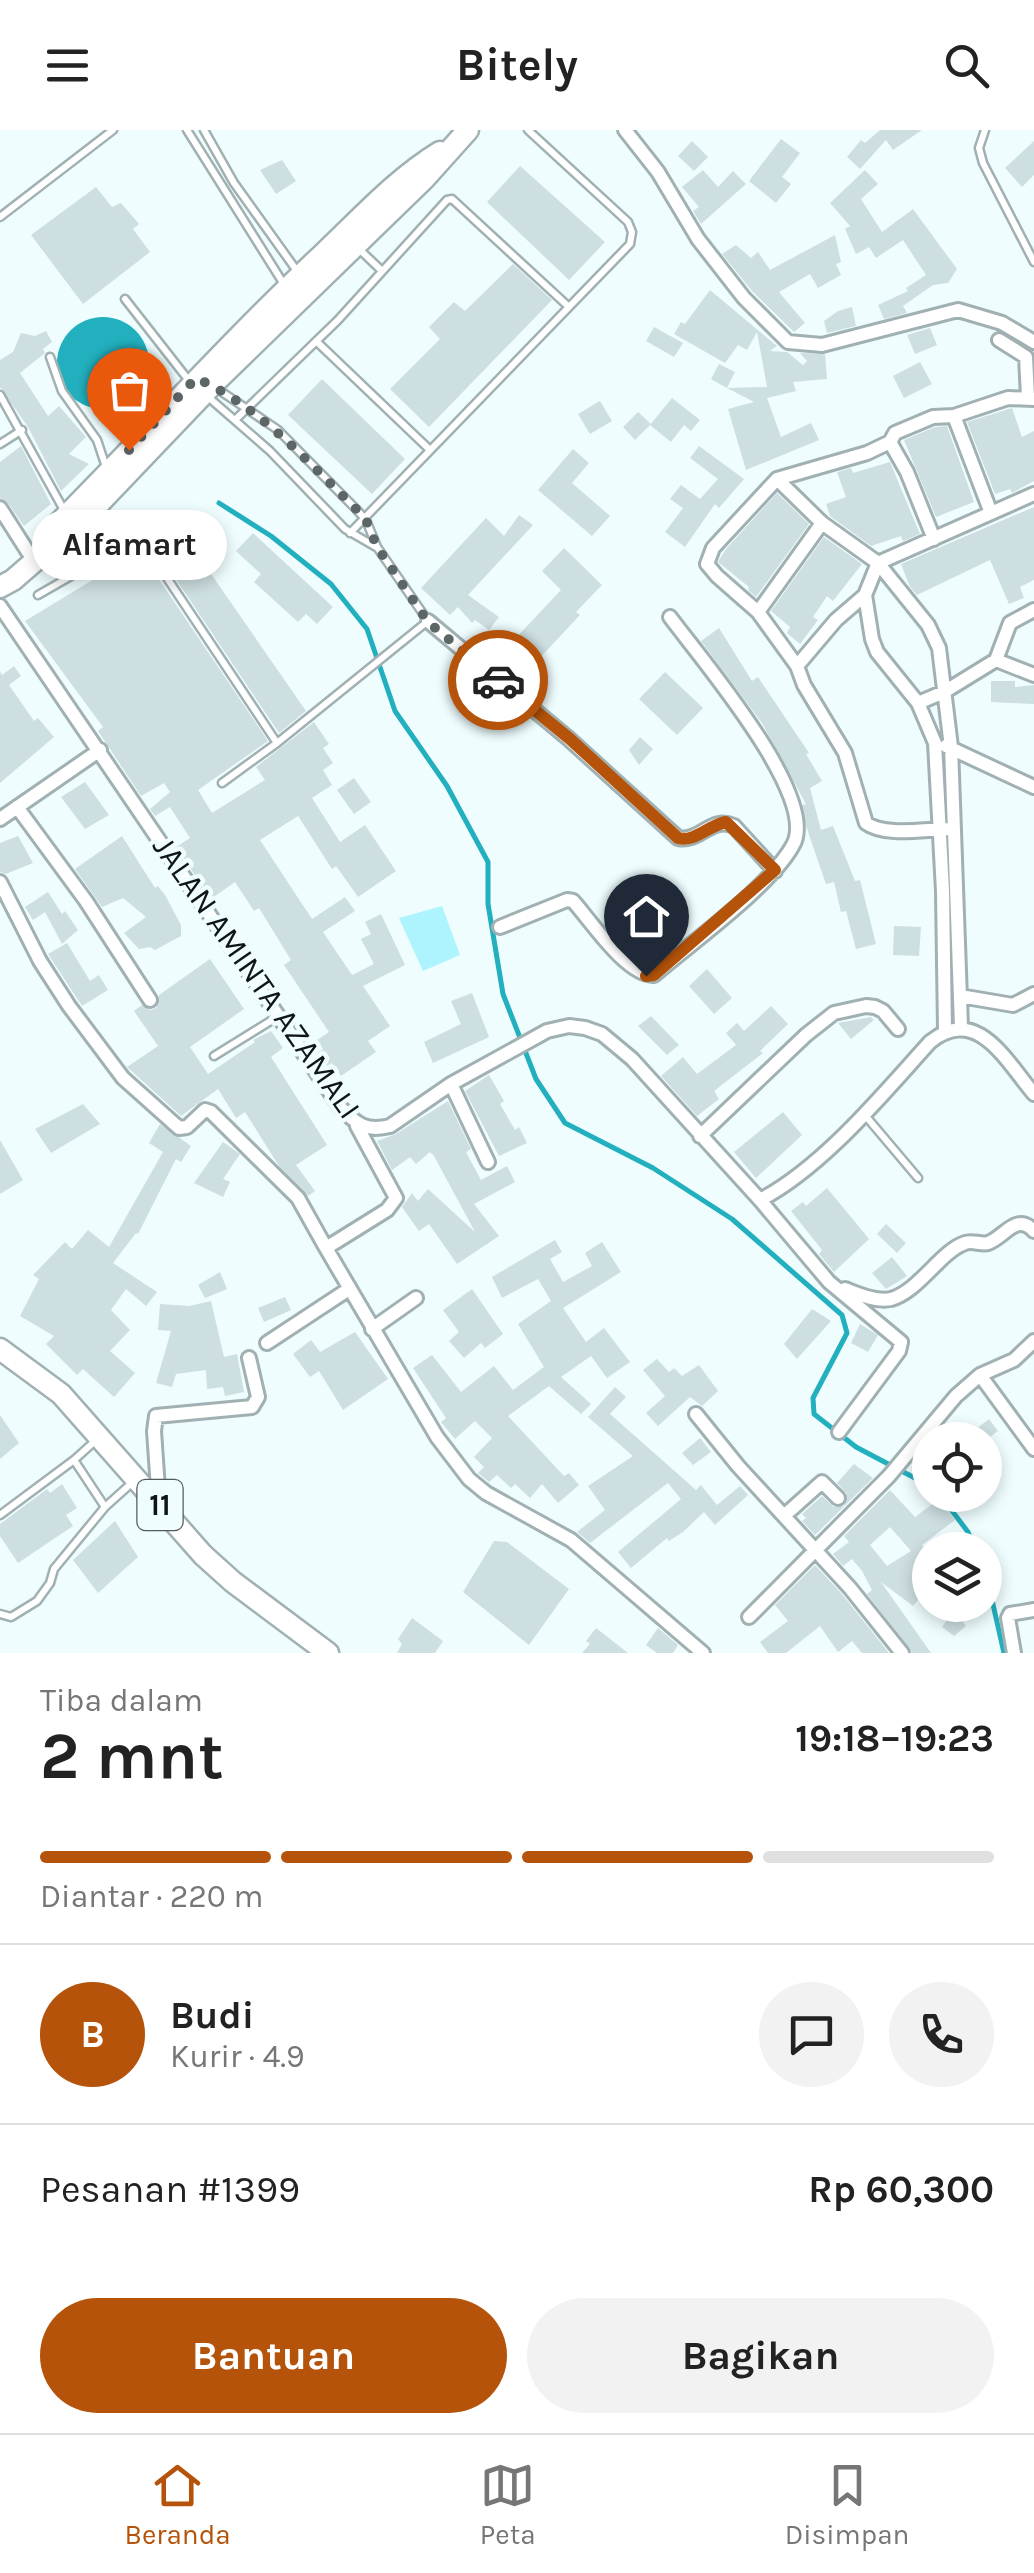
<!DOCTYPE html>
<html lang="id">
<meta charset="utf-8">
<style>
body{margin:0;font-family:Karla,sans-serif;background:#f2f2f2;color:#222;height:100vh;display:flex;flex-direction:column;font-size:38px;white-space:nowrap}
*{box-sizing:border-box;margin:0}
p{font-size:32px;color:#767676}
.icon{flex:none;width:55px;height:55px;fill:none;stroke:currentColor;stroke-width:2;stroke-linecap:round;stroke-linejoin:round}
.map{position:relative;height:1523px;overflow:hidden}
.drawer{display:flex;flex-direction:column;background:#fff;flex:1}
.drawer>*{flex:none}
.fabs{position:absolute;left:912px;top:1292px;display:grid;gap:20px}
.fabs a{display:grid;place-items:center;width:90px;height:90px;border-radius:50%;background:#fff;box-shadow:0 5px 15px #0003;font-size:50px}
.pin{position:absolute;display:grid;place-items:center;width:85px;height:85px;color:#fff;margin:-102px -42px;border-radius:50% 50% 50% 0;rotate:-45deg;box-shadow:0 0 10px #0007}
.pin .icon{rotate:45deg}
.courier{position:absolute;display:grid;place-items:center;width:100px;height:100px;margin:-50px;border:8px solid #b45309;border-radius:50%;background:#fff;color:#222;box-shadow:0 2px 12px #0007}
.bubble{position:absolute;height:70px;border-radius:35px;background:#fff;box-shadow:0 5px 15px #0003;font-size:32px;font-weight:700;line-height:70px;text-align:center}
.summary em{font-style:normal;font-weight:700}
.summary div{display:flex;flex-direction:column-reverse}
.summary{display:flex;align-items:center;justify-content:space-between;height:170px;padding:0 40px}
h1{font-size:65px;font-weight:700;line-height:75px}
.bar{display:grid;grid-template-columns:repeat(4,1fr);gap:15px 10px;align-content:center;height:120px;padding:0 40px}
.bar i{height:12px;border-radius:8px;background:#e0e0e0}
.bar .selected{background:#b45309}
.bar p{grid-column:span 4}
.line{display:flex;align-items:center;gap:25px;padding:0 40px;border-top:2px solid #e0e0e0}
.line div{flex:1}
.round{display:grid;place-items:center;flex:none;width:105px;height:105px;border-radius:52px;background:#f2f2f2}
.cta{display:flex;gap:20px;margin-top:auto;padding:20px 40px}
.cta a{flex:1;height:115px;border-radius:60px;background:#b45309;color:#fff;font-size:40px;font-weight:700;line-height:115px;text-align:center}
.cta a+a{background:#f2f2f2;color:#222}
header{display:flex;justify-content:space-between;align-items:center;height:130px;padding:0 40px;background:#fff;font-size:45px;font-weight:700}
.menu{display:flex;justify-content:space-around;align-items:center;height:140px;border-top:2px solid #e0e0e0;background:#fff;font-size:28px;color:#767676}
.menu a{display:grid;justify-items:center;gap:5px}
.menu .selected{color:#b45309}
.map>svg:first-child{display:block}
.green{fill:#adf4fe}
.water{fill:#22afbe}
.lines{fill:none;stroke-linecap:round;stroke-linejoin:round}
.stream{stroke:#22afbe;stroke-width:5}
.building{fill:#cedfe1;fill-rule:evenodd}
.service-casing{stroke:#a1b1b3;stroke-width:11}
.minor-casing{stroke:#a1b1b3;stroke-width:18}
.trunk-casing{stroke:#a1b1b3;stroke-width:25}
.service{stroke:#fff;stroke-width:6}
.minor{stroke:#fff;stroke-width:12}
.trunk{stroke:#fff;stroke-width:20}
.done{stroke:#5d6667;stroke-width:10;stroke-dasharray:0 18}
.route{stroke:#b45309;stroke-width:12}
.labels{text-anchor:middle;stroke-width:9;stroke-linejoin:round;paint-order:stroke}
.shield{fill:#effdfe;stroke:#525b5c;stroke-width:2.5}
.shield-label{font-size:30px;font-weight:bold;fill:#0f1516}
.street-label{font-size:32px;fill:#0f1516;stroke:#effdfe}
</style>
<header><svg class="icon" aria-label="menu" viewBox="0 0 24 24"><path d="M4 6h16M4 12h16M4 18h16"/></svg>Bitely<svg class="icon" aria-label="search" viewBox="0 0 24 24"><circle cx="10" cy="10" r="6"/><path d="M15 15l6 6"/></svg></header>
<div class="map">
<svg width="1034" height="1523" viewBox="0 0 1034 1523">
<rect width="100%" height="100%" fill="#effdfe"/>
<!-- green -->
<path class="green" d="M442,776L460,825L423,841L399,788Z"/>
<!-- water -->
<path class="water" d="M57 233a46 46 0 1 1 92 0a46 46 0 1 1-92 0Z"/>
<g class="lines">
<!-- stream -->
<path class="stream" d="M219,373L271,406L331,454L367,499L395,581L447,656L488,732V774L503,864L536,949L565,993L653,1038L732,1089L842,1185L847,1203L813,1268L814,1284L856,1317L930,1356
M940,1365L968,1402L976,1420
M985,1439L1004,1523"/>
</g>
<!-- building -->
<path class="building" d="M880,0H922L893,20L886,10L860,39L847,27L861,10L865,13Z
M781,9L800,23L782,47L791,54L776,73L749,51Z
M692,11L708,27L694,41L678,26Z
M1034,11V45L1022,57L1005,38Z
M282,30L296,51L276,64L260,40Z
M520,36L605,112L569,150L487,72Z
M703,40L718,57L733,41L746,54L701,94L693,81L699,77L682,57Z
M865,40L878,54L861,69L882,102L913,79L957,139L948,153L933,155L903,176L907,183L884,189L878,175L908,161L906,158L926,145L903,110L876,128L869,117L856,124L845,99L850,96L830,73Z
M96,57L112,77L121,73L139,94L133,99L150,122L83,174L31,105Z
M835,105L841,132L836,134L841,145L818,158L810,144L779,162L805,193L794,202L752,161L722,124L736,115L751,128L758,122L770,140Z
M513,134L552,170L429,297L390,259L440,209L429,197L454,172L465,181Z
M710,160L777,216L770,221L787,222L803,235L807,231L800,223L825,224L827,249L793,252L796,261L767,268L781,307L811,293L819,310L746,340L728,279L754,272L727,258L767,257L757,202L747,220L738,215L725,233L674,204L681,192L685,194Z
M852,177L856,196L827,203L824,191L838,181Z
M654,197L683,213L674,227L646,211Z
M930,198L937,215L915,224L907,205Z
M46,201L52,212L43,219L45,223L20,243L48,286L59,276L86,307L69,324L89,334L61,361L28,297L0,257V230L13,222L21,203L35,206Z
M920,232L932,254L904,268L893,246Z
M719,234L735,242L727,258L711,249Z
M322,249L405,329L372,364L288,285Z
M672,268L700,290L691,301L684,295L671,312L650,295Z
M600,271L612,291L590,304L578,284Z
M1012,278L1022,307L1034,301V351L1012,363L1010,359L995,364L967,292Z
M638,282L651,294L635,310L623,297Z
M947,296L974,372L936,387L904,310L935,297Z
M21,316L51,374L24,396L8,373L0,368V332Z
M699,316L744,349L719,378L715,374L685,417L665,402L683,378L670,369L681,355L700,369L718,349L690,328Z
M573,319L589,333L572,353L610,386L592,406L538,360Z
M890,332L920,404L903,411L901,406L871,416L830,386L826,374L846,367L837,342L851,338L853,343Z
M777,363L809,394L756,467L748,460L749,457L718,432L726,419Z
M1034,377V450L1020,457L1024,468L1009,474L990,430L917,465L910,457L901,434Z
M519,385L533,395L468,465L499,487L489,500L475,490L472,493L458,477L450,485L421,458L486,388L504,406Z
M182,402L306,581L279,603L157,421Z
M253,403L333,477L317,494L306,484L298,492L254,452L261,444L236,421Z
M824,407L862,434L833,471L827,466L813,487L818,490L800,514L787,503L790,497L771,481Z
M564,418L602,455L576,482L580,485L536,532L544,536L527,554L498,527L561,460L542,441Z
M137,423L144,427L268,611L198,660L212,683L265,650L256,637L314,592L329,614L323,618L333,633L323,640L332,655L312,668L340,712L365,695L396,741L358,767L336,736L332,739L298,686L260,710L312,789L345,767L355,781L323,802L352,845L374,834L361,809L371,804L365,792L381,784L405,835L363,856L390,896L368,911L376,922L341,946L332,933L325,937L316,924L323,919L317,910L329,902L284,835L291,830L259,778L254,781L235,752L211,769L176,717L190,708L170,677L155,686L150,679L170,662L164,653L141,666L98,601L103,597L25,491Z
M719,498L752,551L758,547L809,623L806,624L822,651L810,658L821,700L833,696L855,751L860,750L876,814L856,819L846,781L841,782L834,752L826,754L819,734L806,696L802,675L806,674L762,593L701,511Z
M14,536L21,546L9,555L34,591L38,588L54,607L0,653V541L2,545Z
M665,542L703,578L677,605L639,569Z
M991,551H1015V557L1034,555V574L991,572Z
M640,607L653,619L639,635L629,620Z
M354,648L371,672L354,684L337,660Z
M85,652L109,685L85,699L61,667Z
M18,706L33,733L6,744L0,742V713Z
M122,706L155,758L158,756L165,765L181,795V806L155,820L150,817L139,819L124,803L146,787L123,768L102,777L75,739Z
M48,762L62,784L65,781L78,800L62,814L45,782L33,790L25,777Z
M894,796L921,797L919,826L893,825Z
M67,813L90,851L99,845L108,860L82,876L48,824Z
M210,829L244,879L190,917L208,944L255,912L253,910L271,901L283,918L271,927L327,1015L296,1035L315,1061L308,1066L279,1036L245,982L236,988L218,959L181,986L127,937L158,916L134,881L142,875L150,880L156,878L159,865Z
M707,839L732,868L714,884L689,856Z
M472,863L489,907L433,933L424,912L461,894L451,871Z
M771,876L788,894L760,921L763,923L714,961L719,969L697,986L661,946L683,927L697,944L736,915L726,903L737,893L744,901Z
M651,886L679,915L667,925L638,896Z
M871,887L874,890L851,909L838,893Z
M489,945L504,971L500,974L515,1000L519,997L527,1013L499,1026L465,961Z
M448,971L471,1019L466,1022L481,1050L507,1036L515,1052L474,1074L499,1106L457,1134L429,1094L419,1101L402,1077L412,1063L418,1071L428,1059L475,1102L434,1026L430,1022L416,1034L410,1027L392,1040L377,1011L396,1004Z
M83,974L100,994L51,1023L35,999Z
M783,982L802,1005L756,1048L734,1022Z
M160,994L191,1016L181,1032L176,1029L138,1104L136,1103L113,1133L157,1162L146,1176L126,1159L111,1180L130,1200L110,1221L135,1243L114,1267L83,1239L77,1245L46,1214L54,1206L20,1186L39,1149L33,1145L65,1112L72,1119L88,1100L109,1117L163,1022L149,1013Z
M0,1010L23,1050L0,1064Z
M223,1012L240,1024L223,1049L230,1052L223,1067L194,1053Z
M827,1058L869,1109L834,1142L819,1124L822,1120L791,1081L803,1072L806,1076Z
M886,1094L906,1113L897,1123L877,1104Z
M555,1110L562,1122L550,1129L563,1152L592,1136L585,1123L602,1112L621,1142L563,1178L586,1212L604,1198L630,1232L607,1248L591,1226L561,1247L591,1274L581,1284L549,1256L508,1286L564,1346L569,1343L579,1355L558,1373L542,1354L530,1368L515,1354L511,1358L497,1345L489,1352L478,1343L484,1337L474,1327L492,1308L475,1291L455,1309L441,1292L446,1288L413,1238L432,1225L461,1262L494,1236L513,1260L544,1237L518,1194L551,1171L538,1149L502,1168L492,1147Z
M892,1127L907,1146L886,1159L872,1143Z
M220,1142L227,1159L205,1168L198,1155Z
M472,1159L503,1204L485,1218L481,1213L464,1228L449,1211L459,1202L443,1180Z
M285,1167L291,1180L264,1192L258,1178Z
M211,1171L224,1227L237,1224L244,1262L225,1266L223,1257L207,1259L206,1240L176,1244L172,1257L156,1253L171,1201L158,1200L160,1174L189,1176Z
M812,1179L831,1191L797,1229L784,1214Z
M860,1194L878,1205L868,1222L851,1213Z
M355,1202L388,1249L343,1280L319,1241L310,1247L293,1224L311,1210L320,1222Z
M657,1229L669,1242L674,1238L682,1246L699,1235L718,1261L702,1276L690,1267L658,1296L646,1283L665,1266L643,1240Z
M615,1257L626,1267L610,1284L696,1360L701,1355L717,1375L740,1356L748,1365L715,1395L704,1382L683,1402L669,1411L667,1408L631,1438L618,1422L681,1369L668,1353L590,1413L577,1402L605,1380L588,1356L633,1326L588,1287Z
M0,1285L19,1313L0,1329Z
M989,1289L998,1301L986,1310H944L961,1294L970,1304Z
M700,1308L711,1322L693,1335L682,1323Z
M854,1334L873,1348L815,1405L802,1391L806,1388L802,1384L822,1366L834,1377L844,1376L847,1364L837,1353Z
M62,1354L77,1378L66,1385L73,1396L18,1433L0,1406V1394L47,1359L50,1363Z
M890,1360L915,1387L939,1369L955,1390L922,1415L930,1427V1455L913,1476L881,1452L931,1523H912L867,1464L872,1460L862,1441L852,1429L843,1436L833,1424L849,1412L844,1406ZM890,1397L911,1421L887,1436L870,1415Z
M115,1391L138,1427L98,1463L73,1430Z
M494,1411L507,1412L569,1459L529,1515L463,1462Z
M815,1435L842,1464L889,1523H862L852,1511L838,1522L820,1496L786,1523H768L760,1512L788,1491L775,1475Z
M954,1480L966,1496L954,1506L942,1497Z
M412,1488L443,1511L435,1523H397L402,1514L398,1509Z
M596,1498L628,1523H582L590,1514L586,1511Z
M658,1498L678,1515L673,1523H657L646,1515Z"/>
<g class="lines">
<!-- service casing -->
<g class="service-casing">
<path id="service" d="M187,0L285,156
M204,0L234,53L297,141
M985,0L979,18L983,33L1034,132
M0,87L113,0
M358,118L382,141
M125,169L190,252
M316,211L430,320
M50,227L62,261L97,310L106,337
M216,258L278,300L356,379L366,390L377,417L428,491L277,613
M0,265L65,382
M207,266L270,321L345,399L376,417
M235,290L338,190L447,70L452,69L569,177
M0,314L22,300
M78,400L99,430L137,416L149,421L277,613L222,653
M350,403L630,114L632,102L628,92L528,0
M38,465L99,430
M214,926L277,887
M864,984L918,1048
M74,1330L95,1311
M0,1385L74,1330L105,1377
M0,1484L11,1487L37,1471L50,1453L54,1439L105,1377L134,1351"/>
</g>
<!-- minor casing -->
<g class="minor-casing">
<path id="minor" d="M625,0L658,42L698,109L744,168L788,212L822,215L958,180L1002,193L1034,212
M999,210L1026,227L1028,267
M954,286L991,383
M890,312L907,342L934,409
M777,349L822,393L878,433L928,495L939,518L951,617L961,897
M0,378L28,422
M865,465L836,490L797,536L758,482L717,446L707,434L713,418L777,349L867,323L890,312L895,303L933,287L954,286L1008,268L1034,269
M0,476L340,977C356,994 366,1002 390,996L451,954L547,901L569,896L585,898L602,904L632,929L760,1070C823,1037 882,965 930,912C977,874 1006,931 1034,964
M758,482L822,393
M428,491L569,609L678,708C699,713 712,685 734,696L775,741
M996,530L1034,545
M797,536L804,555L845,623L866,693C885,707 925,699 949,699
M918,573L944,562L996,530L1010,493L1034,480
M946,616L1034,657
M17,677L86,771L150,870
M0,689L100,620
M0,752L40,831L69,876L123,948L179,998L187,997L205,980L211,982L298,1068L326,1118
M500,797L567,770L573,771C591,791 627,846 654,845C691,813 771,756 793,715C820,667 701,529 670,487
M960,866L1013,875L1034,864
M945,901L943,761L935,613L918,573L877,522L872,509L865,465L878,433L1034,364
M451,954L488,1032
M357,996L396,1068L387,1080L326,1118L437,1307L469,1349L486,1363L571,1410L703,1523
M700,1006L806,905L834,883L866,876L875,877L883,881L898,899
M760,1070L829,1152L901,1212L899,1221L839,1302
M845,1159C858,1164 876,1172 891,1169C919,1161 941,1121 965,1113C972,1110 981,1115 988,1113C1005,1107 1016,1082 1034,1101
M372,1199L416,1168
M267,1213L349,1159
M980,1245L1014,1230L1034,1211
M696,1284L738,1336L850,1458L902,1523
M159,1373L154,1301L156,1286L252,1277L258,1267L249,1228
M785,1385L822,1352L838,1368
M749,1487L889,1346L956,1266L980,1245L1034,1319
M1014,1523L1008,1488L1010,1484L1034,1480"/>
</g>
<!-- trunk casing -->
<g class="trunk-casing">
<path id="trunk" d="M49,403C142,310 228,213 324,123C361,88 396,49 440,22
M0,457L13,450L89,384L212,255L425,48L468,0
M0,1219L61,1264L203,1425L233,1452L328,1523"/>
</g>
<!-- service -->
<use href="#service" class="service"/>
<!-- minor -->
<use href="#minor" class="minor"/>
<!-- trunk -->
<use href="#trunk" class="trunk"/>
</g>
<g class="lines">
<!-- done -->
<path class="done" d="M129,320L196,248C260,277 306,330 356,379L366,390L377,417L428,492L498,550"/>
<!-- route -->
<path class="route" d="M498,550L570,609L678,708C694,713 709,695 726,692L775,740L654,845L646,846"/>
</g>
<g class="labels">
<!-- shield labels -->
<rect class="shield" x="137.5" y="1350" width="45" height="50" rx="8"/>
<g class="shield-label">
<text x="160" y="1385">11</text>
</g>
<!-- street labels -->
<g class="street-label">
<text transform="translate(257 847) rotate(55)" y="11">JALAN AMINTA AZAMALI</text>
</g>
</g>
</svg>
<div class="fabs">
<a><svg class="icon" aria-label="locate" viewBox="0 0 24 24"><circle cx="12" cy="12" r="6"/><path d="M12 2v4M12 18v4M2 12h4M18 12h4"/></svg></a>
<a><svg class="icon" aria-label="layers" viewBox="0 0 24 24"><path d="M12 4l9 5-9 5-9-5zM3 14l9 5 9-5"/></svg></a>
</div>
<div class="pin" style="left:129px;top:320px;background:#ea580c"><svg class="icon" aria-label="bag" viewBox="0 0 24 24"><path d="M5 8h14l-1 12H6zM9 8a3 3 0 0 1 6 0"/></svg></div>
<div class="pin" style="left:646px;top:846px;background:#1f2937"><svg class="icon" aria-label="home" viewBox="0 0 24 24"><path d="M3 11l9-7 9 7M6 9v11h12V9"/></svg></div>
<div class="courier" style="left:498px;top:550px"><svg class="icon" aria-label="car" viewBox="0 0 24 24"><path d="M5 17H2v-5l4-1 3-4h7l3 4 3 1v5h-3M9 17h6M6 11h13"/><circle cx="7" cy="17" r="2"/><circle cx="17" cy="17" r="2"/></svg></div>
<div class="bubble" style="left:32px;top:380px;width:195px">Alfamart</div>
</div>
<section class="drawer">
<div class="summary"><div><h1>2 mnt</h1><p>Tiba dalam</p></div><em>19:18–19:23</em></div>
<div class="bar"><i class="selected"></i><i class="selected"></i><i class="selected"></i><i></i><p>Diantar · 220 m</p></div>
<div class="line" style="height:180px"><b class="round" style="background:#b45309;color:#fff">B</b><div><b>Budi</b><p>Kurir · 4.9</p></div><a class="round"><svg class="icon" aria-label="chat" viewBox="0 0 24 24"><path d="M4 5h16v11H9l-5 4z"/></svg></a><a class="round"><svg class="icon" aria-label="phone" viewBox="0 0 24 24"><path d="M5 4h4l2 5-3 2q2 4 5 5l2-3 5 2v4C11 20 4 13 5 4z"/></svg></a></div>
<div class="line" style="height:130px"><div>Pesanan #1399</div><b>Rp 60,300</b></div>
<div class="cta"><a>Bantuan</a><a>Bagikan</a></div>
</section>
<nav class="menu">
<a class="selected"><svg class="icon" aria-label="home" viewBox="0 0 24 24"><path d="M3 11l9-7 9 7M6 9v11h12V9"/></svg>Beranda</a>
<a><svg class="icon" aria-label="map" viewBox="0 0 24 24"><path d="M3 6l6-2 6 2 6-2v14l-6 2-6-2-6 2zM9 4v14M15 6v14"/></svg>Peta</a>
<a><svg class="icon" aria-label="saved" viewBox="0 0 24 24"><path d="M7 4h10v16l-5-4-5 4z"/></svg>Disimpan</a>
</nav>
